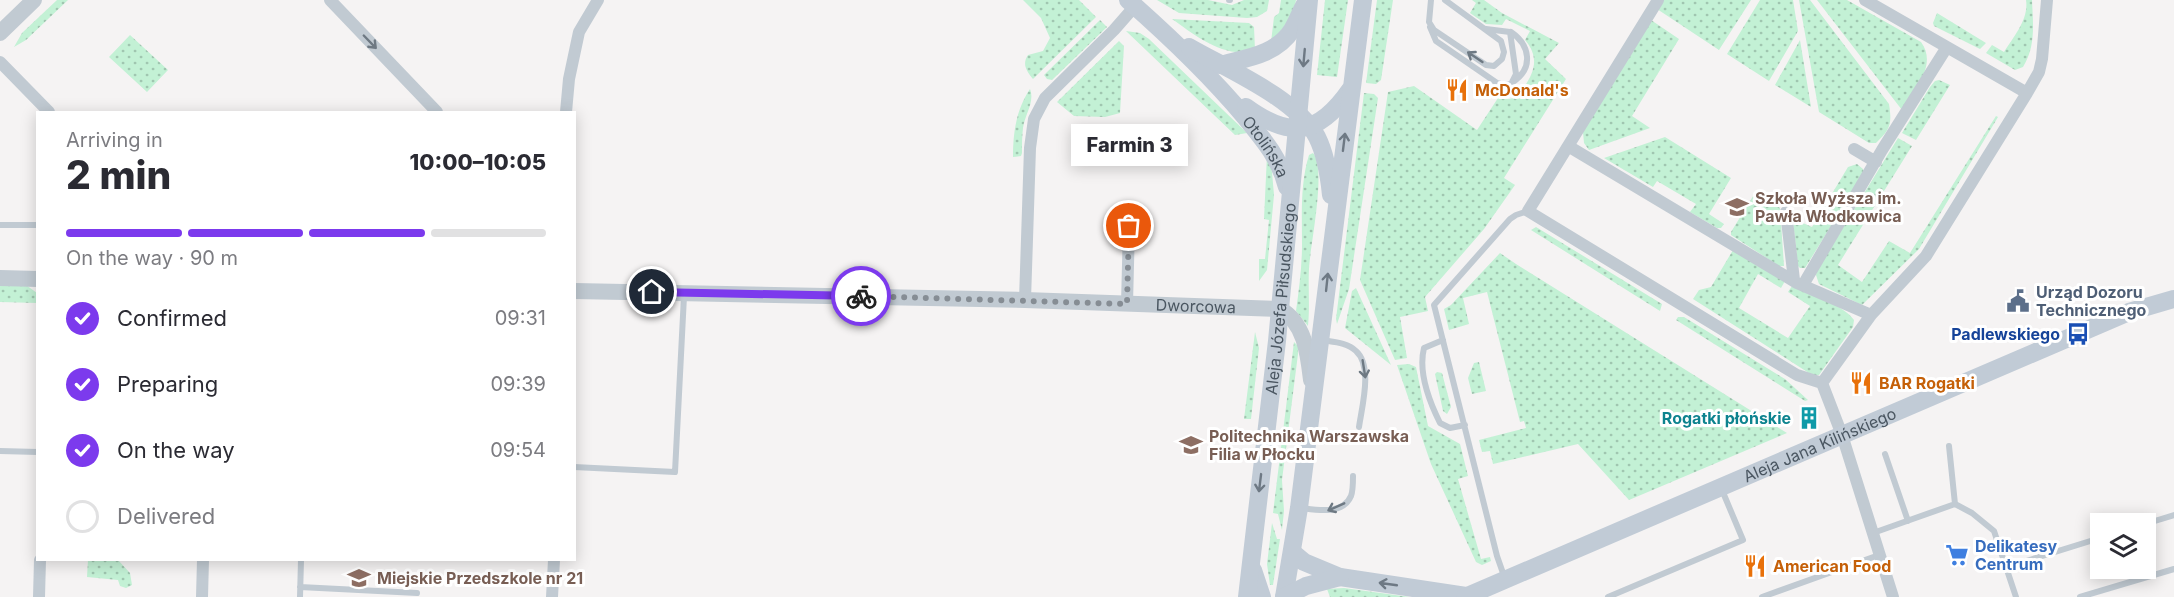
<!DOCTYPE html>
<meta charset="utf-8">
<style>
body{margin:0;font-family:Inter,sans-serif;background:#f7f7f7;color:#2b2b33;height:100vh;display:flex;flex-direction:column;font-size:22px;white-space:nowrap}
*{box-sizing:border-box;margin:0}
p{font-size:20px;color:#7c7c81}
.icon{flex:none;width:33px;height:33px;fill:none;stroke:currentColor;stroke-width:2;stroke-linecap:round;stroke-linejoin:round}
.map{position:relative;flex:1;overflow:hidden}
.sheet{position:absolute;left:36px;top:111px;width:540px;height:450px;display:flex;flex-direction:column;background:#fff;border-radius:0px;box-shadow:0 3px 15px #0003}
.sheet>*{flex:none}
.tools{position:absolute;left:2090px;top:513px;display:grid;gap:12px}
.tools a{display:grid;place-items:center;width:66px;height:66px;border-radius:0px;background:#fff;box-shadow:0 3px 15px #0003;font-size:30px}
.pin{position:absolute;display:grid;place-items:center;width:51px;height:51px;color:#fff;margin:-26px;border:3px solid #fff;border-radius:50%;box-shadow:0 2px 6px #0007}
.courier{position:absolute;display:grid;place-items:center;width:60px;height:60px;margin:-30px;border:4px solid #7c3aed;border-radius:50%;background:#fff;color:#222;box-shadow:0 2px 8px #0007}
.bubble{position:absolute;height:42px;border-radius:0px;background:#fff;box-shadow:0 3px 15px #0003;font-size:20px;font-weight:800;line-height:42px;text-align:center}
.headline em{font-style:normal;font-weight:800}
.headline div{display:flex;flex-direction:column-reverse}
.headline{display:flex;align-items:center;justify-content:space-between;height:102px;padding:0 30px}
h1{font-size:39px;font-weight:800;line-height:45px}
.bar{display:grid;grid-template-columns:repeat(4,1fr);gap:9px 6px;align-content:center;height:72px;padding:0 30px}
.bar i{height:8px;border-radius:4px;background:#e1e1e2}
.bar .on{background:#7c3aed}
.bar p{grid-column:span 4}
ol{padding:0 30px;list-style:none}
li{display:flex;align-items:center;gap:18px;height:66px}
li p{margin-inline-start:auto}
li .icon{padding:6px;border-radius:50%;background:#7c3aed;color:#fff;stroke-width:4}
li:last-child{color:#7c7c81}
li i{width:33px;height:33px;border:3px solid #e1e1e2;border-radius:50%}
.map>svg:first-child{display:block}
.grass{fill:url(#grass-dots)}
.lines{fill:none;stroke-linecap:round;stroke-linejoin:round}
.service{stroke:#c1cad2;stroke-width:6}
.minor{stroke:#c1cad2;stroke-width:12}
.tertiary{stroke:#c1cad2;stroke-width:16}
.secondary{stroke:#c1cbd6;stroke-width:18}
.oneway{stroke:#6e7983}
.oneway2{stroke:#6e7984}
.done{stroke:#868d94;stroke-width:6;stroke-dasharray:0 10.8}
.route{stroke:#7c3aed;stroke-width:8}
.labels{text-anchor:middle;stroke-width:6;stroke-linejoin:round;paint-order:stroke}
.food-label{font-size:16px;font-weight:bold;fill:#c56008;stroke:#fff;text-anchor:start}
.street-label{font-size:16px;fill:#4a5661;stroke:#fff}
.education-label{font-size:16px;font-weight:bold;fill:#785e54;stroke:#fff;text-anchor:start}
.service-label{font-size:16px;font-weight:bold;fill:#4e5e75;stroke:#fff;text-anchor:start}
.transit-label{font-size:16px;font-weight:bold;fill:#164399;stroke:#fff;text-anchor:end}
.culture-label{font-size:16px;font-weight:bold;fill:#0d838f;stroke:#fff;text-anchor:end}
.shop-label{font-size:16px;font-weight:bold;fill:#366cbe;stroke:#fff;text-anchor:start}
</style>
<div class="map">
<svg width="2174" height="597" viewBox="0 0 2174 597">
<defs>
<pattern id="grass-dots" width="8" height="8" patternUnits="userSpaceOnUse" patternTransform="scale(1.5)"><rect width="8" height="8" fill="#c3f1d5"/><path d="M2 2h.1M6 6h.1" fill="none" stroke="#a0c6b0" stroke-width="1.8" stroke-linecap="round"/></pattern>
</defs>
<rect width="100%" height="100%" fill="#f5f3f3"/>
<!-- grass -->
<path class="grass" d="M57,0H68L26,40L14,47L22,33Z
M1023,0H1079L1096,17L1033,79C1026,70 1022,64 1028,55L1043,51L1050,38L1041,18Z
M1157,0H1208L1232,5L1244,0H1269L1267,11L1257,17L1247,18L1179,13Z
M1281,0H1296C1294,18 1282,29 1271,42L1274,17L1279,13Z
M1325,0H1348L1337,77L1317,75Z
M1377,0H1393L1381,80L1376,84L1366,83Z
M1472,0H1484L1502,13L1559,43L1545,59L1566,79L1504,178L1515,185L1484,229L1425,297L1428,311L1400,317L1407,358L1395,360L1360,280L1388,92L1414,86L1477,130L1498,98L1509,99L1517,97C1531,78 1543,61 1525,40L1530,31L1506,19L1502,25L1486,24L1470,13L1476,3Z
M1663,0H1751L1719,50L1657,9Z
M1760,0H1793L1798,31L1769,81L1727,54Z
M1799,0H1810L1889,104C1892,123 1891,129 1876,143H1869L1819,112Z
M1817,0H1847L1921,42C1938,65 1914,90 1902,110Z
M2026,0H2032C2033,24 2036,46 2023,67L2015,70L1986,53L1992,45L2004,52C2014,36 2029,19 2026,0Z
M1937,13L1986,43L1980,49L1934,26L1933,23Z
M1172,19L1249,23L1254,27L1255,50C1225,60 1195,35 1172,19Z
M1100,20L1107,27L1052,80L1047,79L1044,75Z
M1651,20L1679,39L1632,116L1650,128L1589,150L1584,143L1583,132Z
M1126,31L1140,33L1149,39L1247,133L1235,135Z
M130,35L168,70L147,92L109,57Z
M1800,40L1811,107L1775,85Z
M1119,41L1124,46L1120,113L1105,117L1074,116L1057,102Z
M1939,80L1950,85L1916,140L1902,133L1930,87L1935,81Z
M1030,89C1035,102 1025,114 1023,128C1022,136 1022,144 1022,153L1021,156L1013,157C1013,133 1016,110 1030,89Z
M1364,93L1374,94L1378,98L1349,289L1337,324L1336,319Z
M1996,116L1998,117L1919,249L1862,305L1819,284L1816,275L1817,270L1898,138L1912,146L1838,265L1862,282L1889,241L1910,253Z
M1665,137L1731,178L1709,214L1724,224L1721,228H1717L1690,212L1696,204L1657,181L1653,187L1604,158Z
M1313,153C1327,168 1310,246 1309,269C1308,288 1310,306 1308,326L1296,311C1299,289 1302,267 1302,245C1302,215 1300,184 1309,155Z
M1267,155L1272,172L1274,195L1267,270L1259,281V259H1265L1269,220L1264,219Z
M1857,164L1863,169L1864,173L1805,268H1800L1798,266L1793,221L1796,220L1812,227L1848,167Z
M1755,193L1780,208L1784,266H1779L1731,235V232Z
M1536,227L1662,304L1660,311L1531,230Z
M1733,250L1785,281L1781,288L1758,274L1739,308L1788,338L1810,306L1788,292L1792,286C1809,294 1844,305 1854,320L1853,327L1819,375H1812L1693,299L1699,290L1711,287Z
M1500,253L1516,264L1787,433L1629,500L1578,444L1493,464L1490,451L1482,452L1479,440L1526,428L1524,421L1520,422L1487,292L1463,298L1469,324L1449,330L1444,309L1451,305Z
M26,285L37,293V303L0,302V286Z
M1356,288L1391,365L1345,328L1352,291Z
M1678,317H1684L1785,379L1808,400L1805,401L1676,320Z
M1255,332L1259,348L1251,419H1244Z
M1294,342L1298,346V354L1282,480L1284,511L1282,530L1278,514L1273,513Z
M1479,362L1486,391L1472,394L1468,378L1474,363Z
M1409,364L1416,367L1428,426L1460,444L1468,476L1458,479L1481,559L1490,557L1491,561L1482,565L1476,562L1431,464L1397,365Z
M1437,372L1442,373L1451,407L1447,414L1443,411L1435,374Z
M1272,523L1277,539H1280L1273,585H1270L1267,564Z
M88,560H118L130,573L132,585L126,588L120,586L118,580L87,577Z
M1344,588L1410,597H1330L1327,589Z"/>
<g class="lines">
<!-- service -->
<path class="service" d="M1229,0H1230
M1431,0L1429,22L1434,30L1486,65L1494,66L1502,59L1504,52L1501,41L1445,0
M1430,27L1436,41L1497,83L1504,85L1511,84L1516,74L1510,32L1486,29
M1511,32C1530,45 1534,68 1513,82
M0,225H38
M1321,340C1332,342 1347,342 1356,351C1373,366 1362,406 1359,427
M1443,340L1424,348C1418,372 1429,401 1440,423L1450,428L1465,425
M1949,446L1955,504
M0,451L38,452
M1885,454L1908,521
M574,467L675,472L684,296
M1302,508C1317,510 1343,515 1351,496C1353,491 1353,482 1353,476
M2145,524L2174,515
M1873,533L1955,504L1972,513L1994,531L2016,597
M2007,567L2100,538
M1504,576L1497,556L1434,305L1510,219L1516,215L1528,211
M300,587L417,593
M300,597L301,560
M1608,597L1743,540L1722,490
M1762,597L1879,555
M2080,597L2174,569"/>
<!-- minor -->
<path class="minor" d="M330,0L437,112
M1658,0L1528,211L1797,375L1822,383
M1865,0L2027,93
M0,62L49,112
M566,112L569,79L579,32L598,0
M1568,146L1797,283L1871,315
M1854,149L1876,162
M1786,212L1794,280
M1803,285L1882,150L1947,47
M1025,300L1030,148L1034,119L1045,98L1114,30L1135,6
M1127,304L1129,226
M39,597L40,560
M202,597L203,560
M552,597L554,560
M1893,597L1842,435L1822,383L1871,315L1926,256L2027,93L2039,72L2042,59L2047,0"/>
<!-- tertiary -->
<g class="tertiary">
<path d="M0,33L34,0"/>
<path d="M0,278L38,279"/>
<path id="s1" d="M574,291L1025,300L1280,309C1305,323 1308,354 1311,380"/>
</g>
<!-- secondary -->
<g class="secondary">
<path id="s2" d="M1128,0C1170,37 1210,75 1245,117C1264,140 1280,159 1287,187"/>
<path d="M1189,47C1227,69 1296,98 1317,137C1326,155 1329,175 1331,195"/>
<path d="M1220,65C1246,58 1276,55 1292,30C1297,22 1300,13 1305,4"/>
<path d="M1246,107C1290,139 1318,136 1350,90"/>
<path d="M1292,552L1304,562L1340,577L1466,596"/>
<path d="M1253,570L1262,597"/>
<path id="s3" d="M1247,597L1277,341L1309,0"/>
<path d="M1284,597L1299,508L1363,0"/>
<path d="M1284,597L1306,586L1340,577"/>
<path id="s4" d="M1465,597L2129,312L2174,299"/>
</g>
</g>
<!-- one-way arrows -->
<defs><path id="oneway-shaft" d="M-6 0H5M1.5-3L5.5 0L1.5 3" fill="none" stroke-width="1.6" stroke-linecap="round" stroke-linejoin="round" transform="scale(1.5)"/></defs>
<g class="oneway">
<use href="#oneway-shaft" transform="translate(370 42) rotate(46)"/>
<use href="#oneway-shaft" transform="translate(1475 57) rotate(-146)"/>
<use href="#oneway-shaft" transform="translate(1364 369) rotate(81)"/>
<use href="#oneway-shaft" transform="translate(1336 507) rotate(156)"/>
</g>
<g class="oneway2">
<use href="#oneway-shaft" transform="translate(1304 58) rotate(95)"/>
<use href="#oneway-shaft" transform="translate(1344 142) rotate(-83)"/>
<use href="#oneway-shaft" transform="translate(1327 282) rotate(-84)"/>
<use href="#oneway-shaft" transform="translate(1260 483) rotate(97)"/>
<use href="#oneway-shaft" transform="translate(1388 584) rotate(-172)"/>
</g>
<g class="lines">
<!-- done -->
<path class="done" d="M861,296L1127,304L1129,226"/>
<!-- route -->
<path class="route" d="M652,292L861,296"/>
</g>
<!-- icons -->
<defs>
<g id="restaurant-bare" transform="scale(1.8)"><path d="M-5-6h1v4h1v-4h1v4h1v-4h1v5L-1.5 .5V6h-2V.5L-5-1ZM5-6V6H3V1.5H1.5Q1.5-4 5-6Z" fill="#e8710a" stroke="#fff" stroke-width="2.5" paint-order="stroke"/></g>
<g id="university-bare" transform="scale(1.8)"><path d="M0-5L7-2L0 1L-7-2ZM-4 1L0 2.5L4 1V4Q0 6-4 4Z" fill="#8d6e63" stroke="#fff" stroke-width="2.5" paint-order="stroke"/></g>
<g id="civic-bare" transform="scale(1.8)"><path d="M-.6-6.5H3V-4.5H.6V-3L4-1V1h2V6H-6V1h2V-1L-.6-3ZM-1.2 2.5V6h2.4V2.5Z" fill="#5c6f8a" stroke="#fff" stroke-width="2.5" paint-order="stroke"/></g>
<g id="bus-bare" transform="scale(1.8)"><path d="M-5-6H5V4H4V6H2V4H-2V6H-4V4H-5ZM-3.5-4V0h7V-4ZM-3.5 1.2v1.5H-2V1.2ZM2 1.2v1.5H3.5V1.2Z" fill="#1a4fb4" stroke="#fff" stroke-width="2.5" paint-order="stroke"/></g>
<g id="building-bare" transform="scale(1.8)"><path d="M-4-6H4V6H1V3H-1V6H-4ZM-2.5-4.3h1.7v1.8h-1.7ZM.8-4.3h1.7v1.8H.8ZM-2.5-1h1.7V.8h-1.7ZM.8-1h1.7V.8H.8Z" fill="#0f9aa8" stroke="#fff" stroke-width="2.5" paint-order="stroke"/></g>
<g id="supermarket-bare" transform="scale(1.8)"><path d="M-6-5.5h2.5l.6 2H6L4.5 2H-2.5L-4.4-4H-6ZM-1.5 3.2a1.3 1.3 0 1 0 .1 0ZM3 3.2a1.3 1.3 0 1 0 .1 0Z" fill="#3f7fe0" stroke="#fff" stroke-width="2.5" paint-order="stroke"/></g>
<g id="school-bare" transform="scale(1.8)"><path d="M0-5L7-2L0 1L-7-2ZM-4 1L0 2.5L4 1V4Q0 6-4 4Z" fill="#8d6e63" stroke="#fff" stroke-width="2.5" paint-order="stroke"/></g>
</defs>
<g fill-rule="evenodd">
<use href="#restaurant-bare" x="1457" y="90"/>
<use href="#university-bare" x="1737" y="207"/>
<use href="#civic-bare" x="2018" y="301"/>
<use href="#bus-bare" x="2078" y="334"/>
<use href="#restaurant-bare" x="1861" y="383"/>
<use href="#building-bare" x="1809" y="418"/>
<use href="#university-bare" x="1191" y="445"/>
<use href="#supermarket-bare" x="1957" y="555"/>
<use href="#restaurant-bare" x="1755" y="566"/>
<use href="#school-bare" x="359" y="578"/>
</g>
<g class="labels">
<!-- food labels -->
<g class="food-label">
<text x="1475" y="96">McDonald's</text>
<text x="1879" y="389">BAR Rogatki</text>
<text x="1773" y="572">American Food</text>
</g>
<!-- street labels -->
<g class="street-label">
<text dy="6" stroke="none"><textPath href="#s2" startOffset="202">Otolińska</textPath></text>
<text dy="6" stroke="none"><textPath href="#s3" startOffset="300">Aleja Józefa Piłsudskiego</textPath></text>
<text dy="6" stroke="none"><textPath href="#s1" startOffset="622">Dworcowa</textPath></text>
<text dy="6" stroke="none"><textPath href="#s4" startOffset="386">Aleja Jana Kilińskiego</textPath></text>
</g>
<!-- education labels -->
<g class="education-label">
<text x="1755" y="204">Szkoła Wyższa im.<tspan x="1755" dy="18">Pawła Włodkowica</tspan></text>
<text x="1209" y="442">Politechnika Warszawska<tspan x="1209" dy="18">Filia w Płocku</tspan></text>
<text x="377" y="584">Miejskie Przedszkole nr 21</text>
</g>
<!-- service labels -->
<g class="service-label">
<text x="2036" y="298">Urząd Dozoru<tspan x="2036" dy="18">Technicznego</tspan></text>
</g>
<!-- transit labels -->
<g class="transit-label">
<text x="2060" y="340">Padlewskiego</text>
</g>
<!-- culture labels -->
<g class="culture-label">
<text x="1791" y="424">Rogatki płońskie</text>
</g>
<!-- shop labels -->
<g class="shop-label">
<text x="1975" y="552">Delikatesy<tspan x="1975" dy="18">Centrum</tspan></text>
</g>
</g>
</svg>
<div class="tools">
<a><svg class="icon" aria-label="layers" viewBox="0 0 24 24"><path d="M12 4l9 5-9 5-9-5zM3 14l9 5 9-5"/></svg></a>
</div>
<div class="pin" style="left:1129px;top:226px;background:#ea580c"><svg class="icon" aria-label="bag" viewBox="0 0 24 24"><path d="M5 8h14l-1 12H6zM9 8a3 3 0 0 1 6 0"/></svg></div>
<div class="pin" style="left:652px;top:292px;background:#1f2937"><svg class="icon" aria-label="home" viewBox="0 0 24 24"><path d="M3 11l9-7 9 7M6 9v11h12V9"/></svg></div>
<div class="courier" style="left:861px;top:296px"><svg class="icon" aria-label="bike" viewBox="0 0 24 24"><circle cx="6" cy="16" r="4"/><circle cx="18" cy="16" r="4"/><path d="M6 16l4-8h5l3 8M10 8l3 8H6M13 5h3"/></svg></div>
<div class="bubble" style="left:1071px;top:124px;width:117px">Farmin 3</div>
<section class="sheet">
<div class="headline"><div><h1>2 min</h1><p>Arriving in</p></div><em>10:00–10:05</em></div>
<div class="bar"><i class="on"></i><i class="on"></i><i class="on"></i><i></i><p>On the way · 90 m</p></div>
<ol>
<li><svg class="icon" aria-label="check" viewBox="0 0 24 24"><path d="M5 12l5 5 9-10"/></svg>Confirmed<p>09:31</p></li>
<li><svg class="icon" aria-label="check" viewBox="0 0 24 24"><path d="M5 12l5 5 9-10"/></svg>Preparing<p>09:39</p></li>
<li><svg class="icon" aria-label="check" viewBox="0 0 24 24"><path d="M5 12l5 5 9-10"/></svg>On the way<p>09:54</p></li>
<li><i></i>Delivered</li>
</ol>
</section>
</div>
